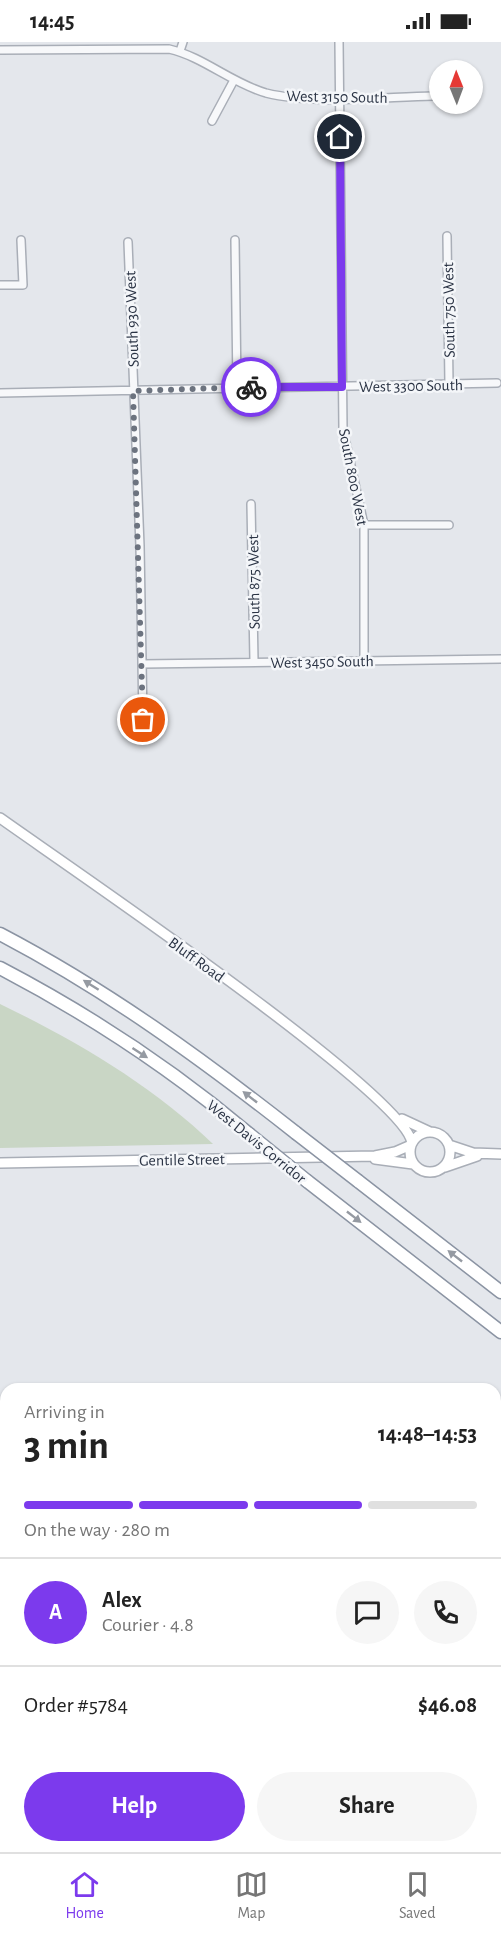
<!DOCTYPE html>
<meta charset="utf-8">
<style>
body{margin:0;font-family:"Alegreya Sans",sans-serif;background:#f6f6f6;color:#222;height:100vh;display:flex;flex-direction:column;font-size:22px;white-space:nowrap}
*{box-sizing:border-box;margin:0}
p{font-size:20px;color:#767676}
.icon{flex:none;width:33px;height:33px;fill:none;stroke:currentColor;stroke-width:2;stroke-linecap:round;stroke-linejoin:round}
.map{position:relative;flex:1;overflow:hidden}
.drawer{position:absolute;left:0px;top:1341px;width:501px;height:470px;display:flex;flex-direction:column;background:#fff;border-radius:18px 18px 0 0;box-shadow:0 2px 4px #0004}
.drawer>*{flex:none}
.needle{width:39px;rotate:359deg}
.controls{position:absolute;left:429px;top:18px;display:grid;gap:12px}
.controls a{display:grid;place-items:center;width:54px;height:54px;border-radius:50%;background:#fff;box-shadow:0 2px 4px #0004;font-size:30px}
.pin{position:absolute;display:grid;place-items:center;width:51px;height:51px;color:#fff;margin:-26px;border:3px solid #fff;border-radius:50%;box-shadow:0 2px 6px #0007}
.courier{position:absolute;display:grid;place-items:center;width:60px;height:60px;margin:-30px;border:4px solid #7c3aed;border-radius:50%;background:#fff;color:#222;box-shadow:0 2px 8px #0007}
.headline em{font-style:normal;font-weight:600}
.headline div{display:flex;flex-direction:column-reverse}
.headline{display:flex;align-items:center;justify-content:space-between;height:102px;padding:0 24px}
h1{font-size:39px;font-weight:600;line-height:45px}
.bar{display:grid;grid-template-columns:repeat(4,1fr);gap:9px 6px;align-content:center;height:72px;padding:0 24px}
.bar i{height:8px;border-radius:4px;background:#e0e0e0}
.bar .active{background:#7c3aed}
.bar p{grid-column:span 4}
.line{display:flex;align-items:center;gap:15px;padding:0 24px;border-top:2px solid #e0e0e0}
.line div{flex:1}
.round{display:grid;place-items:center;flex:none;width:63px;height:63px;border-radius:32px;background:#f6f6f6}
.action{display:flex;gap:12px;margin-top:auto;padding:12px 24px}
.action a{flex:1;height:69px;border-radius:36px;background:#7c3aed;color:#fff;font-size:24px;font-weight:600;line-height:69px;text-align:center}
.action a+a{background:#f6f6f6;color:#222}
.status{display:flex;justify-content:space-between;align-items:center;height:42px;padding:0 30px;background:#fff;direction:ltr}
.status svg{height:16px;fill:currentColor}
.tab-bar{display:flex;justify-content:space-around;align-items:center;height:84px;border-top:2px solid #e0e0e0;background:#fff;font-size:16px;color:#767676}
.tab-bar a{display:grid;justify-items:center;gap:3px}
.tab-bar .active{color:#7c3aed}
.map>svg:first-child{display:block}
.green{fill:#c9d6c5}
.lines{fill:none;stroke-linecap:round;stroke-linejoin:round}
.street-casing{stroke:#a9aeb7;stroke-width:10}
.secondary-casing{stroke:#a9aeb7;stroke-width:12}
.highway-casing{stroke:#8b94a3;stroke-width:15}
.street{stroke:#f7f8fa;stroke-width:7}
.secondary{stroke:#fff;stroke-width:9}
.highway{stroke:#fff;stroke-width:12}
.highway-bridge-casing{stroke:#8b94a3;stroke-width:15;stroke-linecap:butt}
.highway-bridge{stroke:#fff;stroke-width:12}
.oneway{fill:#959aa2}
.done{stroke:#6c737f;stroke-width:6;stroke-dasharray:0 10.8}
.route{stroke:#7c3aed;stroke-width:8}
.labels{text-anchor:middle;stroke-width:5;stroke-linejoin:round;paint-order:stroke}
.street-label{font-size:16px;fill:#2b3445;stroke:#f4f6f9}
</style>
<div class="status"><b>14:45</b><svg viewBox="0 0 49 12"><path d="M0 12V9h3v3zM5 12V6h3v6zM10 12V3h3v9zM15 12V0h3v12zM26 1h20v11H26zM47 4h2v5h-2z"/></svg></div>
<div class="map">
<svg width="501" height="1810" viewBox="0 0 501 1810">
<rect width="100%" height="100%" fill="#e4e7ec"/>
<!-- green -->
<path class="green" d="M0,962C75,998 153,1044 213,1102L0,1106Z"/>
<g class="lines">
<!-- street casing -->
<g class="street-casing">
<path id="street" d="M339,0L343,387L364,483V618
M0,8L169,7C204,15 231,41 266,51C314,63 383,55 433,54
M180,9L183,0
M212,79L234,38
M447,194L449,342
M235,198L237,345
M128,200L140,504L143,678
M0,243H23L21,198
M0,351L497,341
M251,462L254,619
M364,483H449
M142,622L501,617"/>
</g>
<!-- secondary casing -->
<g class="secondary-casing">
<path id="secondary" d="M0,776C60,819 405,1052 412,1101
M402,1077L430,1090
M410 1110a20 20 0 1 1 40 0a20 20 0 1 1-40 0Z
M449,1103L473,1111L501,1112
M375,1117L413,1122
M0,1121L375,1114L395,1110L411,1103
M445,1125L477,1114"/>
</g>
<!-- highway casing -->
<g class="highway-casing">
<path id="highway" d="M0,892C107,948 202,1017 296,1091
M0,926C88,972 173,1028 249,1092
M307,1139L501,1290
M358,1139L501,1250"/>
</g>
<!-- street -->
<use href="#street" class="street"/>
<!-- secondary -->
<use href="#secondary" class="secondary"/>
<!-- highway -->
<use href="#highway" class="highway"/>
<!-- highway-bridge casing -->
<g class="highway-bridge-casing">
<path id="highway-bridge" d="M296,1091L358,1139
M249,1092L307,1139"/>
</g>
<!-- highway-bridge -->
<use href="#highway-bridge" class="highway-bridge"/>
</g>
<!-- one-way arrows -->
<defs><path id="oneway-solid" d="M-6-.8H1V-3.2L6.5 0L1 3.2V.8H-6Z" transform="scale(1.5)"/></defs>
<g class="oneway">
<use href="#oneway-solid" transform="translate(91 943) rotate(-148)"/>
<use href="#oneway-solid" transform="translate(140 1011) rotate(33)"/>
<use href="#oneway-solid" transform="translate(250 1055) rotate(-142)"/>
<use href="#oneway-solid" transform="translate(354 1175) rotate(38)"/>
<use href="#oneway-solid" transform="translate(455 1214) rotate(-142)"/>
</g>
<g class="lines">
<!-- done -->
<path class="done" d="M143,678L133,349L251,345"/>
<!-- route -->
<path class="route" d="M251,345H342L340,95"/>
</g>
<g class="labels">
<!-- street labels -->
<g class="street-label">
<text transform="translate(337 54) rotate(1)" y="6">West 3150 South</text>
<text transform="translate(448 268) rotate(-91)" y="6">South 750 West</text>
<text transform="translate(131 277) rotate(-92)" y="6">South 930 West</text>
<text transform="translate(411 343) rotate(-1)" y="6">West 3300 South</text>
<text transform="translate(354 435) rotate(79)" y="6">South 800 West</text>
<text transform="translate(253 540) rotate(-91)" y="6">South 875 West</text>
<text transform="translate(322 619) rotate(-1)" y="6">West 3450 South</text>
<text transform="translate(197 917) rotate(36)" y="6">Bluff Road</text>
<text transform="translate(257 1099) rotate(39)" y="6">West Davis Corridor</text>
<text transform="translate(182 1117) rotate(-1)" y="6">Gentile Street</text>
</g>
</g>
</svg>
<div class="controls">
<a><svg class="needle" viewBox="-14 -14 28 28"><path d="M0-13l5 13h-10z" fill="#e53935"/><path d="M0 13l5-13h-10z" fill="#767676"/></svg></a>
</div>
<div class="pin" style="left:143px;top:678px;background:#ea580c"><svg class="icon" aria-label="bag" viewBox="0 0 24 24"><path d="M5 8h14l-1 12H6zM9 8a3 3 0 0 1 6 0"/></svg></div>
<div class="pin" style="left:340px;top:95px;background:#1f2937"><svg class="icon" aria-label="home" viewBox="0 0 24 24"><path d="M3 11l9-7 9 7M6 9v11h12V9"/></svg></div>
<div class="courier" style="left:251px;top:345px"><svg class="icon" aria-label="bike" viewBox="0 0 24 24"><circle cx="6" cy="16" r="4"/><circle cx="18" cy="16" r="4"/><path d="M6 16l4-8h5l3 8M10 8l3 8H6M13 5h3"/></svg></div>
<section class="drawer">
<div class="headline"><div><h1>3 min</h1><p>Arriving in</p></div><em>14:48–14:53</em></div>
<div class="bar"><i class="active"></i><i class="active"></i><i class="active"></i><i></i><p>On the way · 280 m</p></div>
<div class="line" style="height:108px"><b class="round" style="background:#7c3aed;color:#fff">A</b><div><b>Alex</b><p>Courier · 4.8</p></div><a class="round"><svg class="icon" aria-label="chat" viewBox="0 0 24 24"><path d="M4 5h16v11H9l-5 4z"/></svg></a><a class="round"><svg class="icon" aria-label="phone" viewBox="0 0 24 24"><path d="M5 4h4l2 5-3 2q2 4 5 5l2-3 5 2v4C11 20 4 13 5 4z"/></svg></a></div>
<div class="line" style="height:78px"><div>Order #5784</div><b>$46.08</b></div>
<div class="action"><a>Help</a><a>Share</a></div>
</section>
</div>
<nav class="tab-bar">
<a class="active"><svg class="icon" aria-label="home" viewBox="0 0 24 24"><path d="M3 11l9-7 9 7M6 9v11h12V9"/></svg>Home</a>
<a><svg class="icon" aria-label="map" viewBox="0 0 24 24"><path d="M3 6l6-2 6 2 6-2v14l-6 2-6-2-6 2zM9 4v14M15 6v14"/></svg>Map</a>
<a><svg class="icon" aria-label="saved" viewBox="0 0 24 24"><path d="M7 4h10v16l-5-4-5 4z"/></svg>Saved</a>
</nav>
